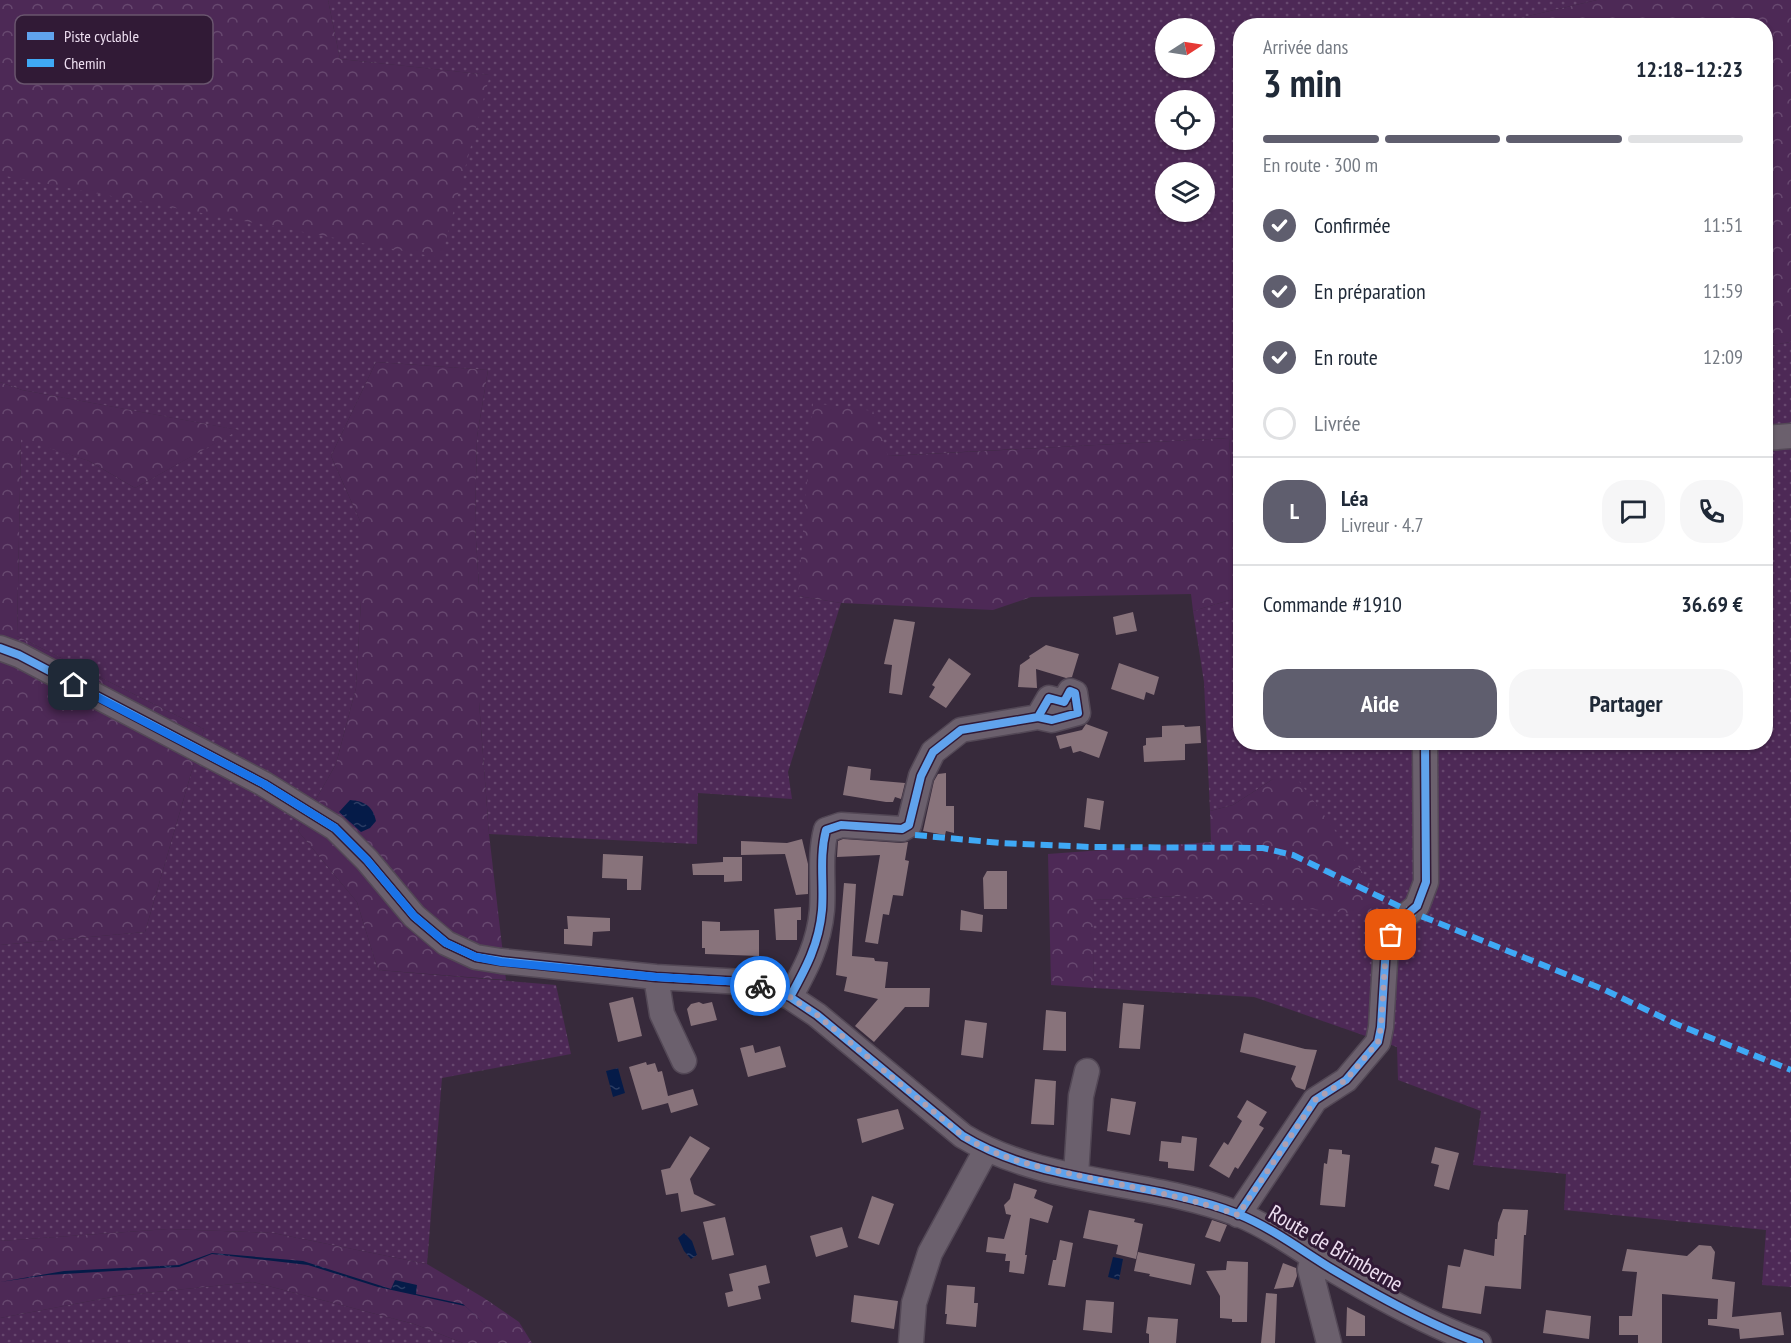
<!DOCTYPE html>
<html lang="fr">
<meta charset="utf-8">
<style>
body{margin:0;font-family:"PT Sans Narrow",sans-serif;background:#f6f6f7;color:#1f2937;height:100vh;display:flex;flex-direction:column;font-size:22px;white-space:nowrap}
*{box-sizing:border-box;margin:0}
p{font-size:20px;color:#747a83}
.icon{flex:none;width:33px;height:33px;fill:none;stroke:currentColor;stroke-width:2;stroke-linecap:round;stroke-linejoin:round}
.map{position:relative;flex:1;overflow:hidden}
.drawer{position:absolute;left:1233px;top:18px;width:540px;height:732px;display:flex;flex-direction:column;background:#fff;border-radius:24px;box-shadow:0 2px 4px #0004}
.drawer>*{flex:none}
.needle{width:39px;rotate:78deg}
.buttons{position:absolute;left:1155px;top:18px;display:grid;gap:12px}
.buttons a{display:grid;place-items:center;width:60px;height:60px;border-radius:50%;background:#fff;box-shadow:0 2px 4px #0004;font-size:30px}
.pin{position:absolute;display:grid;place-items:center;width:51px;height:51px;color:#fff;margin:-26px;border-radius:12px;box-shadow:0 3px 9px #0006}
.courier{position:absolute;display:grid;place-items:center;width:60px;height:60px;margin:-30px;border:4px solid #1a73e8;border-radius:50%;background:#fff;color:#222;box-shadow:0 2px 8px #0007}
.head em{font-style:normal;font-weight:800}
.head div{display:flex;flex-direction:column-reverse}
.head{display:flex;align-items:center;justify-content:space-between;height:102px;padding:0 30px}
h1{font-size:39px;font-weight:800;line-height:45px}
.bar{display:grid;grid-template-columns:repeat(4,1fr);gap:9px 6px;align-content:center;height:72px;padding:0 30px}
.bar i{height:8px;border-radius:4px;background:#e0e1e3}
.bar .selected{background:#5f5e6e}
.bar p{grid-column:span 4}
.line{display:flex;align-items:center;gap:15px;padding:0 30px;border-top:2px solid #e0e1e3}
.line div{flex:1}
.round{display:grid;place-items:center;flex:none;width:63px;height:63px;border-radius:24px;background:#f6f6f7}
ol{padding:0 30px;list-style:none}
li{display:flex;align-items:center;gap:18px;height:66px}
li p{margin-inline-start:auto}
li .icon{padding:6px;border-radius:50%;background:#5f5e6e;color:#fff;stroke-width:4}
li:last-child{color:#747a83}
li i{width:33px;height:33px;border:3px solid #e0e1e3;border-radius:50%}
.cta{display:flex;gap:12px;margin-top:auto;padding:12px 30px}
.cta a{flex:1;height:69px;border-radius:24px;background:#5f5e6e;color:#fff;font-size:24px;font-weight:800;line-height:69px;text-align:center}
.cta a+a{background:#f6f6f7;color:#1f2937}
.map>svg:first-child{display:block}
.green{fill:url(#green-dots);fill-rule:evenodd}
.forest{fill:url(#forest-crowns)}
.water{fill:url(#water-ripples)}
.building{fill:#88737b}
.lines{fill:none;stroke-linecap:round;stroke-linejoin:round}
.minor-casing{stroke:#534856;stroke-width:27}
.minor{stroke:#6b606d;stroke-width:24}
.quiet{stroke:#3fa9f5;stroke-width:6;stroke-dasharray:12 6;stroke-linecap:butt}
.cycleway-casing{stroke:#311a36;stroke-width:11}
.cycleway{stroke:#60a3ed;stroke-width:8}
.done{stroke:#ad9fb1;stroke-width:6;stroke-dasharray:0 10.8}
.route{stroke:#1a73e8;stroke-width:8}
.labels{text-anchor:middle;stroke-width:6;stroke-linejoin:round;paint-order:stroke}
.street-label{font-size:22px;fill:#eddef0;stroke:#311a36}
.key{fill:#311a36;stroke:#69556e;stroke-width:1.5}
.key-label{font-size:16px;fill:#eddef0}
</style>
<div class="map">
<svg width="1791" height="1343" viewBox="0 0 1791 1343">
<defs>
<pattern id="green-dots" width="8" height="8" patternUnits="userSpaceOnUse" patternTransform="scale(1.5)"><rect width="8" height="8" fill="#4d2956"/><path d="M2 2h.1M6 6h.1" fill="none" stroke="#67486f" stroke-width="1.8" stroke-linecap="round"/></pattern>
<pattern id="forest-crowns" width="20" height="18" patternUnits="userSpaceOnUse" patternTransform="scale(1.5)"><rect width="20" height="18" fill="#4d2956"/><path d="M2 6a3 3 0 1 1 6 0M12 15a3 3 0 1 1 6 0" fill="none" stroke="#67486f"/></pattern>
<pattern id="water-ripples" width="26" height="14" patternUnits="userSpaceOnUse" patternTransform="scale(1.5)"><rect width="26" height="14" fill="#051b48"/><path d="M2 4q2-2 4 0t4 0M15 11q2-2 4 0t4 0" fill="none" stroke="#2a3c63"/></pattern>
</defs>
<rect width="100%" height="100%" fill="#372a3b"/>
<!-- green -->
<path class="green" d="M328,0H1597L1490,25L1240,26V590L1229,438L887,456L798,596L841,603L788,772L792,799L698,793L697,844L489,834L479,702V586L475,525L477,437L488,370L376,362L331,456L361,523V601L356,688L336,764L298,831L357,902L378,970L556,985L571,1054L442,1078L427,1264L273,1233L168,1229L0,1241V945L145,932L204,729L17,636L21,438L89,461L135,488L238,430L22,390L0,382V175L489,75L340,59ZM1166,28H1204V68H1166ZM1166,100H1204V140H1166ZM1166,172H1204V212H1166Z
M1791,342V1287L1762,1285L1766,1230L1564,1210L1566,1174L1473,1165L1481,1111L1398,1080L1397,1047L1254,997L1094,988L1092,900L1182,896L1273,779L1233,805L1210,811L1204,682L1193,611L1240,597V742H1766V346Z
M253,1282L414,1324L463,1343H0V1318L117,1296Z"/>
<!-- forest -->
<path class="forest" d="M0,0H328L340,59L490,75L441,258L0,175Z
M1597,0H1791V342L1766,346V26L1490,25Z
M376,362L488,370L477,437L475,525L479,586V702L489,834L506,980L378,970L357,902L298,831L336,764L356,688L361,601V523L331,456Z
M0,382L22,390L239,430L135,488L89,461L21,439L17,636L204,729L145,932L0,945Z
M813,403L873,411L888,456L1229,438L1240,597L1193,611L1191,594L1031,597L993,610L841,603L798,596Z
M1273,779L1298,780L1330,823L1377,895L1369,915L1182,896L1093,900L1094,988L1051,985L1048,854L1211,842L1210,811L1233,805Z
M168,1229L273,1233L427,1264L484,1298L519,1322L532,1343H463L414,1324L253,1282L117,1296L0,1318V1241Z"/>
<!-- water -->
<path class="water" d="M350,800C364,801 373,806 376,821L370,828L361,832L339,812Z
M618,1068L625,1093L613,1097L606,1071Z
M684,1233L692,1241L697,1255L691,1259L684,1251L678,1238Z
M212,1253L303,1261L391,1289L395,1280L417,1285L416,1294L463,1304L505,1343L465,1306L378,1287L308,1265L212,1254L179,1267L48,1275L0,1282L64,1271L179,1265Z
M1113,1257L1123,1259L1119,1280L1108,1277Z"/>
<!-- building -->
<path class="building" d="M1133,612L1137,631L1116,635L1113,617Z
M894,619L915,622L902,695L889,693L892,665L884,664Z
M1046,645L1079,654L1072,677L1066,678L1036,669L1037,688L1018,687L1020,665L1030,658L1029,656Z
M949,658L971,674L946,708L929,697L935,687L932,685Z
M1119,663L1159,677L1154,695L1146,692L1144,700L1111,689Z
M1086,724L1108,732L1099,758L1080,751L1073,753L1071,746L1060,749L1056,736L1082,730Z
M1184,725L1185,727L1200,726L1201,743L1185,744V760L1144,762L1143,746L1146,745V738L1162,737V726Z
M848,766L871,769L870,780L905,783L901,799L895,797L893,802H886L843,795Z
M946,773V806H954V833L946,831L945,835L923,831L934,781L938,774Z
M1087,798L1104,801L1100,830L1084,827Z
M802,839L808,864V894L796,895L785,854L741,855V841L787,843Z
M843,839L901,843L908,842L905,860L909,861L903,896L893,895L889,915L883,914L878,944L865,942L880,855L837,857L838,841Z
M603,854L643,856L641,890H627V879L602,878Z
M723,857H742V881L724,882V875H693L692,864L723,862Z
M987,871H1007V909H984L983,878Z
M844,883L856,884L852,956L874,958L875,961L888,962L885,988H930L929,1007H905L874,1042L855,1026L878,999L844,991L847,977L836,975Z
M801,907V920H797V940H776L774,909Z
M961,910L983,915L982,932L960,930Z
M567,916L610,918V931L593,932L592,946L564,944V929H568Z
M702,921L720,922V931L759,930V956L705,954V948H702Z
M633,997L642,1036L618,1042L609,1003Z
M699,1002L703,1004L712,1002L717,1020L691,1026L687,1009L691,1004Z
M1123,1003L1144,1005L1140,1049L1119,1048Z
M1046,1010L1066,1012V1051L1043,1050Z
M965,1020L987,1023L983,1058L961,1055Z
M1244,1033L1305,1049L1317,1050L1305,1090L1296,1087L1291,1079L1296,1066L1240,1052Z
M753,1045L755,1053L780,1046L786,1067L748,1077L740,1048Z
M646,1062L647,1065L655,1063L658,1072L662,1071L668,1096L693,1089L698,1105L671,1113L668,1103L642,1110L629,1067Z
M1035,1079L1056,1081L1054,1125L1031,1124Z
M1111,1098L1136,1102L1130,1135L1107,1131Z
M1247,1100L1267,1112L1259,1125L1264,1128L1238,1169L1235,1167L1229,1178L1209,1166L1224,1142L1228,1145L1242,1121L1237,1117Z
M898,1109L904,1129L862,1143L857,1119Z
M690,1136L710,1148L690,1179L694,1194L716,1205L681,1212L678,1193L666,1195L661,1170L670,1168Z
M1182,1136L1197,1138L1194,1171L1168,1168V1162L1159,1161L1161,1141L1181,1143Z
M1435,1147L1459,1153L1449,1190L1434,1186L1439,1165L1431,1163Z
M1329,1149L1342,1150V1154L1350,1155L1345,1207L1320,1205L1324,1163L1327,1164Z
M1014,1183L1037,1190L1034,1198L1053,1206L1048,1223L1030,1218L1025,1255H1027L1024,1274L1009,1272L1010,1261H1005L1006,1254L986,1252L988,1237L1004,1239L1011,1215L1006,1214L1004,1205L1010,1199Z
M872,1196L894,1204L879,1245L858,1238Z
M1503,1209L1528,1210L1526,1235H1524L1521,1289L1485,1286L1481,1314L1442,1308L1448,1265L1460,1267L1464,1249L1494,1256L1495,1239H1497L1498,1223Z
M1089,1210L1135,1219L1134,1222L1143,1224L1136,1259L1116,1254L1118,1245L1083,1238Z
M725,1217L734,1255L712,1260L703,1222Z
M1212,1220L1227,1225L1220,1242L1205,1237Z
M842,1227L848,1247L816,1257L810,1236Z
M1060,1240L1073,1243L1065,1287L1048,1285L1053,1260H1056Z
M1699,1245L1711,1246L1715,1252L1712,1279L1735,1282L1732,1317L1781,1312L1784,1335L1740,1339L1739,1329L1708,1325V1319H1717L1718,1299L1662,1294V1343H1638V1335H1619V1316H1632L1637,1272L1622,1271L1627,1249L1687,1256Z
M1138,1252L1195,1264L1191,1285L1149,1276L1150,1274L1134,1271Z
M1227,1261L1248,1262L1247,1322H1232V1319L1220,1318V1296L1206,1271L1226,1270Z
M1283,1263L1296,1268L1297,1276L1293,1287L1274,1289Z
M766,1265L770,1283L758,1286L761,1299L728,1307L725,1293L733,1291L729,1274Z
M947,1285L975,1287L974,1303H978L976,1327L946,1324L947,1314H945Z
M1266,1293L1277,1294L1275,1343H1261Z
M854,1295L898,1301L894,1329L851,1322Z
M1086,1300L1114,1302L1112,1333L1083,1330Z
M1347,1307L1365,1316V1336H1346Z
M1546,1310L1591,1316L1589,1339L1543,1333Z
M1148,1317L1178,1319L1176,1343H1149V1334L1146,1333Z"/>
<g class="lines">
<!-- minor casing -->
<g class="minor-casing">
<path id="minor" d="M1766,438L1791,436
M0,648L19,655L264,784L335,828L367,860L414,916L446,943L476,957L501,961L656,977L743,982L764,986L790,997L817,1015L963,1136C1045,1186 1149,1179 1238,1214C1272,1228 1301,1250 1332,1269C1379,1297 1428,1324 1479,1343
M656,977L662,1014L684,1061
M790,997C806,968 819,944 822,910C824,883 819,857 826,830L841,825L902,829L909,825L921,776L933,752L961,730L1038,717L1052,720L1078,713L1075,693L1070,691L1064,702L1049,698L1038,717
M1076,1175L1081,1096L1087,1071
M1238,1215L1315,1100L1346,1080L1378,1042L1381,1027L1386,946L1397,923L1417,906L1426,882L1425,742
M1313,1257L1310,1269L1329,1343
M911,1343L914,1303L930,1253L986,1150"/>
</g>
<!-- minor -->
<use href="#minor" class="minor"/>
<!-- quiet -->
<path class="quiet" d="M915,835L1001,843L1091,847L1263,848L1293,855L1411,912L1605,990L1676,1024L1791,1070"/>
<!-- cycleway casing -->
<g class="cycleway-casing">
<path id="cycleway" d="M0,648L19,655L264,784L335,828L367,860L414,916L446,943L476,957L501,961L656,977L743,982L764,986L790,997L817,1015L963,1136C1045,1186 1149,1179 1238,1214C1272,1228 1301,1250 1332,1269C1379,1297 1428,1324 1479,1343
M790,997C806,968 819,944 822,910C824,883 819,857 826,830L841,825L902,829L909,825L921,776L933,752L961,730L1038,717L1052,720L1078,713L1075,693L1070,691L1064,702L1049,698L1038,717
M1238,1215L1315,1100L1346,1080L1378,1042L1381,1027L1386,946L1397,923L1417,906L1426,882L1425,742"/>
</g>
<!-- cycleway -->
<use href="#cycleway" class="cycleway"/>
</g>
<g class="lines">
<!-- done -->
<path class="done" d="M760,986L790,997L817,1015L963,1136C1003,1161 1039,1167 1085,1177C1136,1188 1188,1197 1238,1215L1315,1100L1346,1080L1378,1042L1381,1027L1386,946L1391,935"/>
<!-- route -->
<path class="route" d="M74,685L264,784L335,828L367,860L414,916L446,943L476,957L501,962L656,977L743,982L760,986"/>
</g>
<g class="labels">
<!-- street labels -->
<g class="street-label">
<text transform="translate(1336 1248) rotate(30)" y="8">Route de Brimberne</text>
</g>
</g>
<!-- legend -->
<rect x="15" y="15" width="198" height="69" rx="9" class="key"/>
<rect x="27" y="32" width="27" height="8" fill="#60a3ed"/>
<rect x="27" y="59" width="27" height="8" fill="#3fa9f5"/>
<g class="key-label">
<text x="64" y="42">Piste cyclable</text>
<text x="64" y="69">Chemin</text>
</g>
</svg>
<div class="buttons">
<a><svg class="needle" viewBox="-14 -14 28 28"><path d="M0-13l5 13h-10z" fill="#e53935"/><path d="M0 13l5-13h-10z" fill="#747a83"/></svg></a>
<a><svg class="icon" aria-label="locate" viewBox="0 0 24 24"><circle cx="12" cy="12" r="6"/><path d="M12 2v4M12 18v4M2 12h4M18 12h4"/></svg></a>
<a><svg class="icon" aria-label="layers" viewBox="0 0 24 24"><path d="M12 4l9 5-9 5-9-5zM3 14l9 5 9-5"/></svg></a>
</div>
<div class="pin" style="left:1391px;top:935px;background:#ea580c"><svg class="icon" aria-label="bag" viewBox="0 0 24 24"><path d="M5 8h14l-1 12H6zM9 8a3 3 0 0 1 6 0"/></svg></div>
<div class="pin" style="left:74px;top:685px;background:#1f2937"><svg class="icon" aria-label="home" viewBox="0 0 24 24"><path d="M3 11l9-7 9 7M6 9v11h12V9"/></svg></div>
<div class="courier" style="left:760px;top:986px"><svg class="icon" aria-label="bike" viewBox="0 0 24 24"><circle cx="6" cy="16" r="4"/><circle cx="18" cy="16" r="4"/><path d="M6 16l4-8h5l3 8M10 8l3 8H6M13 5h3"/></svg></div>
<section class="drawer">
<div class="head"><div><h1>3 min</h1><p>Arrivée dans</p></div><em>12:18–12:23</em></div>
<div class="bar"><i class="selected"></i><i class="selected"></i><i class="selected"></i><i></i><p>En route · 300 m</p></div>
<ol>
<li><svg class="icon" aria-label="check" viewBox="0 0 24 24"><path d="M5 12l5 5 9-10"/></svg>Confirmée<p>11:51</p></li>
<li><svg class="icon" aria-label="check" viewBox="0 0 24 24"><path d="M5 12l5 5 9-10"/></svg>En préparation<p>11:59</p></li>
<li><svg class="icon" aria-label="check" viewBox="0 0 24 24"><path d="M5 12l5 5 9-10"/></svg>En route<p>12:09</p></li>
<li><i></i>Livrée</li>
</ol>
<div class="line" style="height:108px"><b class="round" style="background:#5f5e6e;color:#fff">L</b><div><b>Léa</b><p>Livreur · 4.7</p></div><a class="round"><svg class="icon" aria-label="chat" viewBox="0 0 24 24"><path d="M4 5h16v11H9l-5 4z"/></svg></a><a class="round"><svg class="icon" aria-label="phone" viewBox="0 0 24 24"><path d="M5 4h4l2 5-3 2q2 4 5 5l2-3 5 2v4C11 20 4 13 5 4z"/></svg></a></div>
<div class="line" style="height:78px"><div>Commande #1910</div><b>36.69 €</b></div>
<div class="cta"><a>Aide</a><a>Partager</a></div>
</section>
</div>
